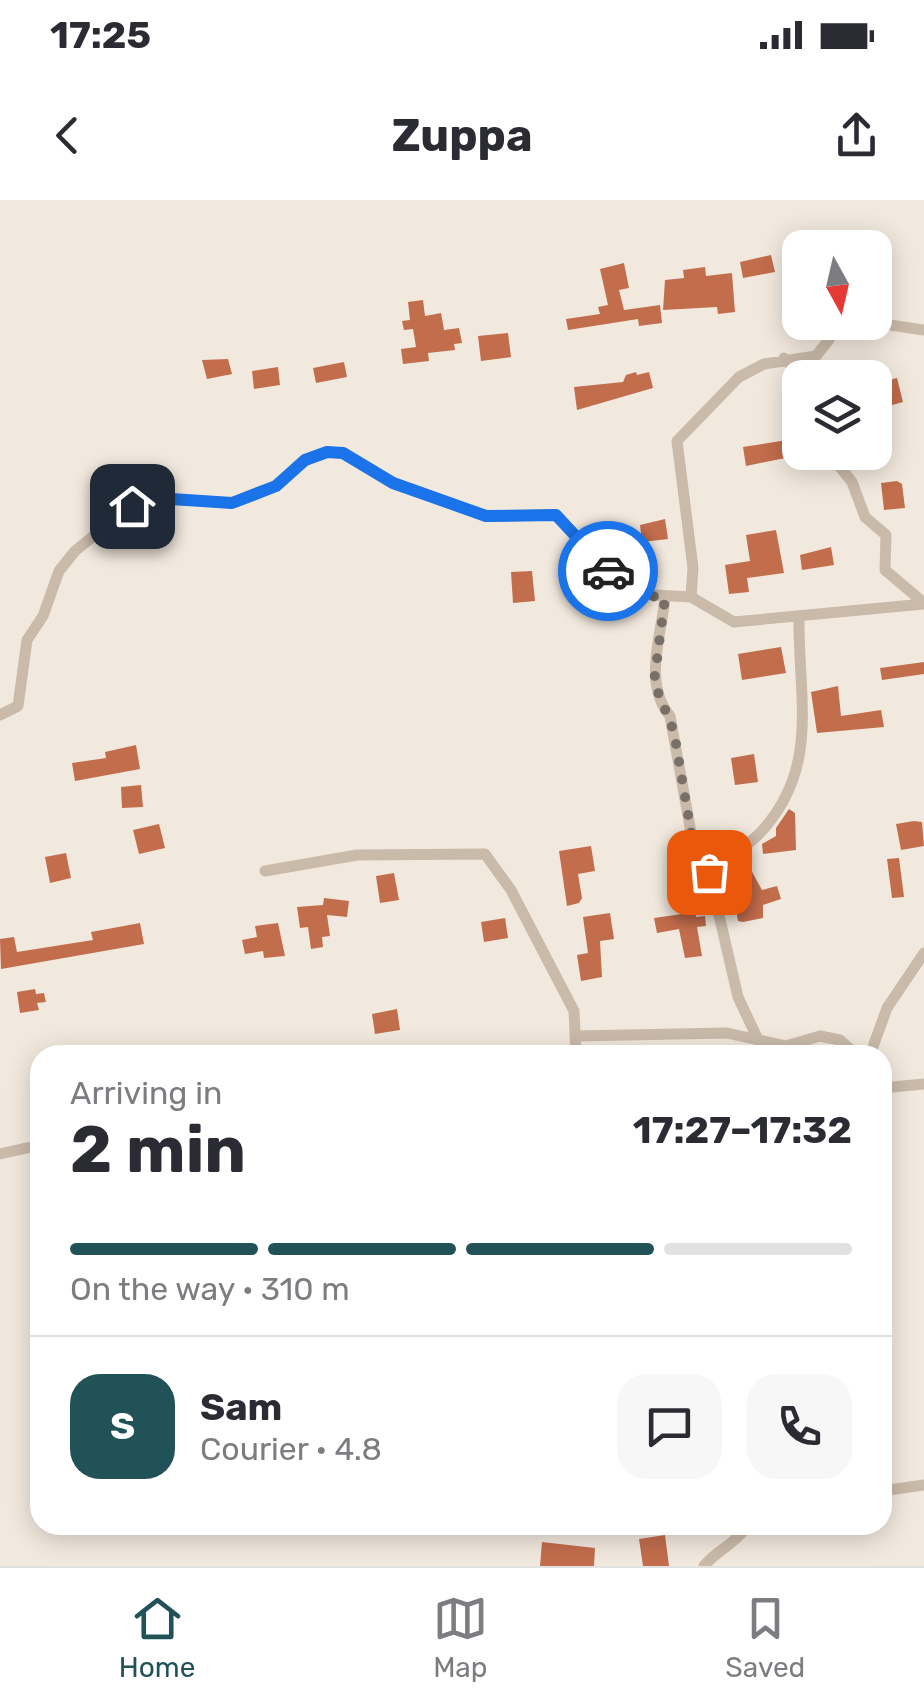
<!DOCTYPE html>
<meta charset="utf-8">
<style>
body{margin:0;font-family:Rubik,sans-serif;background:#f7f7f7;color:#2b2b33;height:100vh;display:flex;flex-direction:column;font-size:38px;white-space:nowrap}
*{box-sizing:border-box;margin:0}
p{font-size:32px;color:#7c7c81}
.icon{flex:none;width:55px;height:55px;fill:none;stroke:currentColor;stroke-width:2;stroke-linecap:round;stroke-linejoin:round}
.map{position:relative;flex:1;overflow:hidden}
.details{position:absolute;left:30px;top:845px;width:862px;height:490px;display:flex;flex-direction:column;background:#fff;border-radius:30px;box-shadow:0 5px 25px #0003}
.details>*{flex:none}
.needle{width:65px;rotate:172deg}
.controls{position:absolute;left:782px;top:30px;display:grid;gap:20px}
.controls a{display:grid;place-items:center;width:110px;height:110px;border-radius:20px;background:#fff;box-shadow:0 5px 25px #0003;font-size:50px}
.pin{position:absolute;display:grid;place-items:center;width:85px;height:85px;color:#fff;margin:-42px;border-radius:20px;box-shadow:0 5px 15px #0006}
.courier{position:absolute;display:grid;place-items:center;width:100px;height:100px;margin:-50px;border:8px solid #1a73e8;border-radius:50%;background:#fff;color:#222;box-shadow:0 2px 12px #0007}
.overview em{font-style:normal;font-weight:700}
.overview div{display:flex;flex-direction:column-reverse}
.overview{display:flex;align-items:center;justify-content:space-between;height:170px;padding:0 40px}
h1{font-size:65px;font-weight:700;line-height:75px}
.bar{display:grid;grid-template-columns:repeat(4,1fr);gap:15px 10px;align-content:center;height:120px;padding:0 40px}
.bar i{height:12px;border-radius:8px;background:#e1e1e2}
.bar .active{background:#205258}
.bar p{grid-column:span 4}
.line{display:flex;align-items:center;gap:25px;padding:0 40px;border-top:2px solid #e1e1e2}
.line div{flex:1}
.round{display:grid;place-items:center;flex:none;width:105px;height:105px;border-radius:30px;background:#f7f7f7}
.status{display:flex;justify-content:space-between;align-items:center;height:70px;padding:0 50px;background:#fff;direction:ltr}
.status svg{height:28px;fill:currentColor}
header{display:flex;justify-content:space-between;align-items:center;height:130px;padding:0 40px;background:#fff;font-size:45px;font-weight:700}
.tab-bar{display:flex;justify-content:space-around;align-items:center;height:140px;border-top:2px solid #e1e1e2;background:#fff;font-size:28px;color:#7c7c81}
.tab-bar a{display:grid;justify-items:center;gap:5px}
.tab-bar .active{color:#205258}
.map>svg:first-child{display:block}
.building{fill:#c26d4c}
.lines{fill:none;stroke-linecap:round;stroke-linejoin:round}
.minor{stroke:#cabaaa;stroke-width:11}
.done{stroke:#786f68;stroke-width:10;stroke-dasharray:0 18}
.route{stroke:#1a73e8;stroke-width:12}
</style>
<div class="status"><b>17:25</b><svg viewBox="0 0 49 12"><path d="M0 12V9h3v3zM5 12V6h3v6zM10 12V3h3v9zM15 12V0h3v12zM26 1h20v11H26zM47 4h2v5h-2z"/></svg></div>
<header><svg class="icon" aria-label="back" viewBox="0 0 24 24"><path d="M15 5l-7 7 7 7"/></svg>Zuppa<svg class="icon" aria-label="share" viewBox="0 0 24 24"><path d="M12 15V3M7 8l5-5 5 5M5 13v7h14v-7"/></svg></header>
<div class="map">
<svg width="924" height="1366" viewBox="0 0 924 1366">
<rect width="100%" height="100%" fill="#f2e9de"/>
<!-- building -->
<path class="building" d="M771,55L775,72L743,78L740,62Z
M624,63L629,88L619,90L624,110L660,105L662,123L639,126L638,119L568,130L566,119L600,114L598,107L608,105L600,69Z
M705,67L706,76L732,73L735,112L718,114L717,107L663,110L665,80L684,78L683,70Z
M423,100L425,116L441,113L444,130L459,128L462,143L454,144L455,150L428,153L429,161L403,164L401,149L416,147L413,129L404,130L402,121L410,120L408,102Z
M508,133L511,157L481,161L478,136Z
M228,159L232,174L207,179L202,160Z
M344,162L347,177L316,183L313,168Z
M278,167L280,185L254,189L252,171Z
M636,172L637,175L649,172L653,188L577,210L574,187L623,182L626,175Z
M897,178L903,202L878,209L875,183Z
M800,238V255L746,266L743,247Z
M897,281L902,284L905,308L884,310L881,283Z
M665,319L668,339L642,342L640,325Z
M776,330L784,373L747,378L749,392L729,394L725,365L750,361L746,335Z
M831,347L834,365L802,370L800,355Z
M532,371L535,401L513,403L511,372Z
M781,447L786,473L742,480L738,454Z
M924,462V474L882,480L880,468Z
M838,486L841,516L881,510L884,527L817,533L811,492Z
M136,545L140,569L75,581L72,563L106,558L105,552Z
M754,554L758,582L735,585L731,558Z
M141,585L143,607L122,608L121,587Z
M789,609L795,613L796,650L763,654L762,644L776,636V628Z
M914,621L922,622L924,646L901,650L896,624Z
M159,624L165,648L139,654L133,630Z
M591,646L595,671L578,674L582,698L579,703L567,706L559,651Z
M66,653L71,678L50,683L45,657Z
M899,658L904,697L892,698L887,659Z
M751,670L762,690L777,686L781,699L763,705V718L743,722L738,721L735,705L740,704L733,676Z
M394,673L399,700L380,703L376,676Z
M324,698L349,701L347,717L327,715L330,736L322,737L323,747L311,749L308,727L300,728L297,707L323,705Z
M695,706L696,717L705,716L706,726L697,727L702,756L685,758L679,729L657,733L654,718L682,714V708Z
M610,713L614,739L600,741L602,777L581,781L577,755L588,753L583,717Z
M505,718L508,738L484,742L481,722Z
M140,723L144,744L1,769L0,739L14,737L17,752L93,740L91,732Z
M278,723L285,756L264,758L263,751L245,754L242,740L257,737L255,726Z
M35,789L36,794L44,793L46,802L37,803L39,810L20,813L17,792Z
M397,809L400,830L375,834L372,814Z
M665,1335L669,1366H643L639,1339Z
M542,1342L595,1348L594,1366H540Z"/>
<g class="lines">
<!-- minor -->
<path class="minor" d="M870,122L924,130
M784,158L803,178
M828,252L852,282L865,317L886,335L885,370L924,403
M691,397L693,368L677,241L739,177L764,164L816,156L843,122
M665,398C661,437 643,484 670,516L692,638L709,672L738,797L760,844
M0,515L18,506L27,440L43,416L59,371L75,351L132,305L156,298L232,303L276,286L305,260L327,252L343,253L393,283L486,316L556,315L620,383L637,394L691,397L734,422L924,404
M265,671L357,655L485,654L511,690L574,811L576,855
M709,672C725,659 745,648 759,634C821,569 798,498 799,418
M575,836L727,833L786,846L820,836L840,840L857,855
M870,855L887,808L924,753
M882,888L924,884
M0,954L40,945
M882,1291L924,1285
M681,1325L719,1329L752,1325
M704,1366C716,1351 733,1345 745,1329"/>
</g>
<g class="lines">
<!-- done -->
<path class="done" d="M608,371L637,394L665,398L654,482L674,532L692,638L709,672"/>
<!-- route -->
<path class="route" d="M132,306L156,298L232,303L276,286L305,260L327,252L343,253L393,283L486,316L556,315L608,371"/>
</g>
</svg>
<div class="controls">
<a><svg class="needle" viewBox="-14 -14 28 28"><path d="M0-13l5 13h-10z" fill="#e53935"/><path d="M0 13l5-13h-10z" fill="#7c7c81"/></svg></a>
<a><svg class="icon" aria-label="layers" viewBox="0 0 24 24"><path d="M12 4l9 5-9 5-9-5zM3 14l9 5 9-5"/></svg></a>
</div>
<div class="pin" style="left:709px;top:672px;background:#ea580c"><svg class="icon" aria-label="bag" viewBox="0 0 24 24"><path d="M5 8h14l-1 12H6zM9 8a3 3 0 0 1 6 0"/></svg></div>
<div class="pin" style="left:132px;top:306px;background:#1f2937"><svg class="icon" aria-label="home" viewBox="0 0 24 24"><path d="M3 11l9-7 9 7M6 9v11h12V9"/></svg></div>
<div class="courier" style="left:608px;top:371px"><svg class="icon" aria-label="car" viewBox="0 0 24 24"><path d="M5 17H2v-5l4-1 3-4h7l3 4 3 1v5h-3M9 17h6M6 11h13"/><circle cx="7" cy="17" r="2"/><circle cx="17" cy="17" r="2"/></svg></div>
<section class="details">
<div class="overview"><div><h1>2 min</h1><p>Arriving in</p></div><em>17:27–17:32</em></div>
<div class="bar"><i class="active"></i><i class="active"></i><i class="active"></i><i></i><p>On the way · 310 m</p></div>
<div class="line" style="height:180px"><b class="round" style="background:#205258;color:#fff">S</b><div><b>Sam</b><p>Courier · 4.8</p></div><a class="round"><svg class="icon" aria-label="chat" viewBox="0 0 24 24"><path d="M4 5h16v11H9l-5 4z"/></svg></a><a class="round"><svg class="icon" aria-label="phone" viewBox="0 0 24 24"><path d="M5 4h4l2 5-3 2q2 4 5 5l2-3 5 2v4C11 20 4 13 5 4z"/></svg></a></div>
</section>
</div>
<nav class="tab-bar">
<a class="active"><svg class="icon" aria-label="home" viewBox="0 0 24 24"><path d="M3 11l9-7 9 7M6 9v11h12V9"/></svg>Home</a>
<a><svg class="icon" aria-label="map" viewBox="0 0 24 24"><path d="M3 6l6-2 6 2 6-2v14l-6 2-6-2-6 2zM9 4v14M15 6v14"/></svg>Map</a>
<a><svg class="icon" aria-label="saved" viewBox="0 0 24 24"><path d="M7 4h10v16l-5-4-5 4z"/></svg>Saved</a>
</nav>
